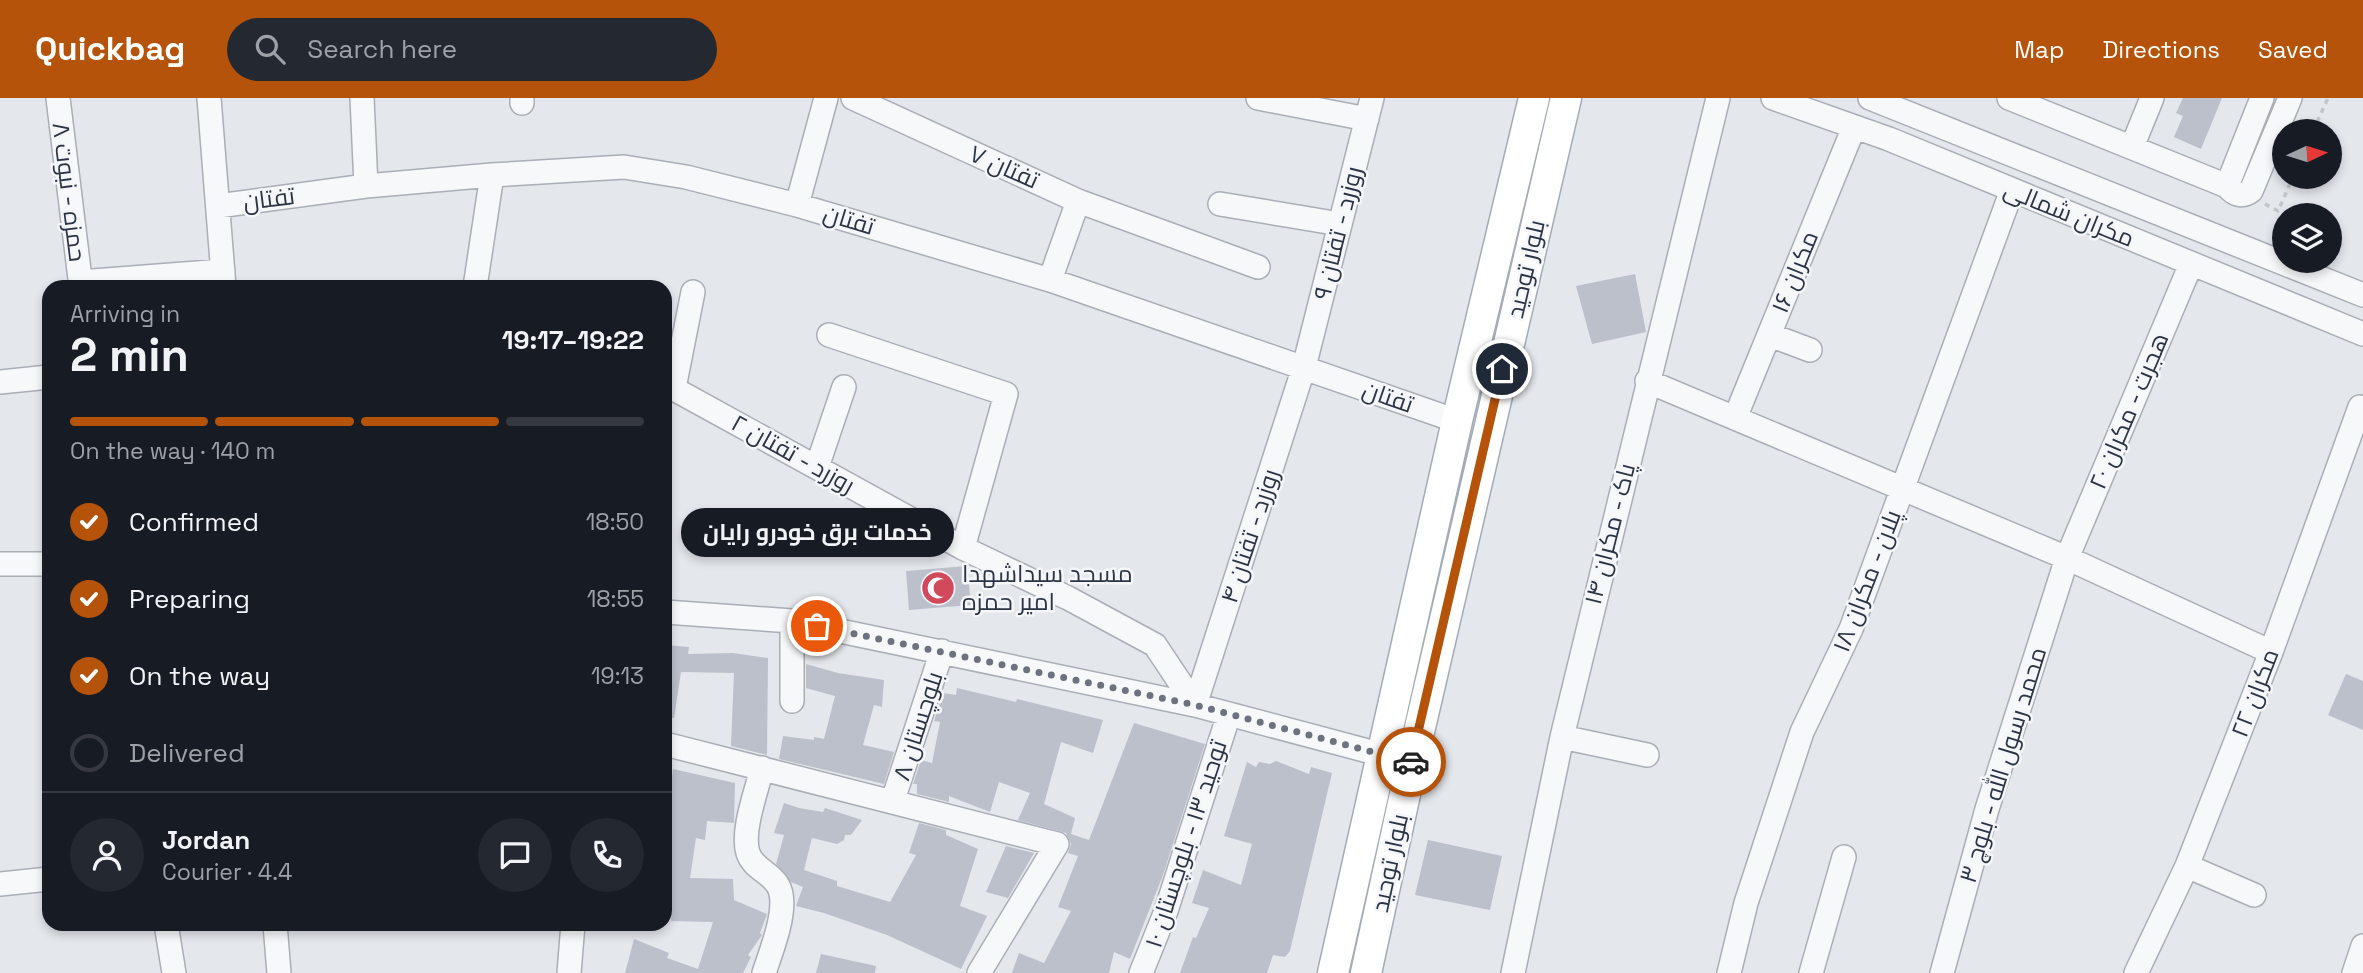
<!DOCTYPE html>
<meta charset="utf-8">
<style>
body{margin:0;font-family:"Space Grotesk",Cairo,sans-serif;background:#242831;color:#f1f3f6;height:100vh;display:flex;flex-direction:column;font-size:26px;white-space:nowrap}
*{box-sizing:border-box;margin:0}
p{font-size:23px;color:#9ea1a6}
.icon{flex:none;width:38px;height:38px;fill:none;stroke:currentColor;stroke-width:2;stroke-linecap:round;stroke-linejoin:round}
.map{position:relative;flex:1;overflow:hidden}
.side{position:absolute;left:42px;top:182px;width:630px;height:651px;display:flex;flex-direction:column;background:#171b24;border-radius:21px;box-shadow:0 4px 10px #0003}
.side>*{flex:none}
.needle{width:46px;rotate:86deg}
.controls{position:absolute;left:2272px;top:21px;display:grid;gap:14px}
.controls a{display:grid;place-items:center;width:70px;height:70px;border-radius:50%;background:#171b24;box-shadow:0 4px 10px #0003;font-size:35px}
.pin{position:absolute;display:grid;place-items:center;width:60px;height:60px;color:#fff;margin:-30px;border:4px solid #fff;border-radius:50%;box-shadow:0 2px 7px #0007}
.courier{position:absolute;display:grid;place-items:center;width:70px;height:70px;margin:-35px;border:5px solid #b45309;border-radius:50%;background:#fff;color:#222;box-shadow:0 2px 9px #0007}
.bubble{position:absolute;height:49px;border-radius:24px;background:#171b24;box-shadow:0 4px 10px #0003;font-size:23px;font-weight:700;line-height:49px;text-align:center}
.overview em{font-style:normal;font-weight:700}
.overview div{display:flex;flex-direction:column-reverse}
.overview{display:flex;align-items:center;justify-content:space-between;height:119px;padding:0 28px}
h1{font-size:46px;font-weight:700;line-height:52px}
.bar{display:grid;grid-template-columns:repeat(4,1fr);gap:10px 7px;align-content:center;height:84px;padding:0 28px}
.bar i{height:9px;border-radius:5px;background:#363941}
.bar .active{background:#b45309}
.bar p{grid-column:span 4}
.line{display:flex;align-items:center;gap:18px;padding:0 28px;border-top:2px solid #363941}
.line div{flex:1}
.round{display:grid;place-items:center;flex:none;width:74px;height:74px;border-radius:37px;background:#242831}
ol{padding:0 28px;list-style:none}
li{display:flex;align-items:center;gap:21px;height:77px}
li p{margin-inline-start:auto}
li .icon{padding:7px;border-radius:50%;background:#b45309;color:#fff;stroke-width:4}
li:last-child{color:#9ea1a6}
li i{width:38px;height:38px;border:4px solid #363941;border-radius:50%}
header{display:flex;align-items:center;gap:42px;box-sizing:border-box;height:98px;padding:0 35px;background:#b45309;color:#fff}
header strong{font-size:33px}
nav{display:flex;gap:38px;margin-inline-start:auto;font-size:24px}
.search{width:490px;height:63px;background:#242831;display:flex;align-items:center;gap:18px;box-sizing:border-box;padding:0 24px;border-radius:38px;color:#9ea1a6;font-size:26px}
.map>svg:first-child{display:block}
.building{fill:#bbc0ca}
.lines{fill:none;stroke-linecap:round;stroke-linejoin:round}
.minor-casing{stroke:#a9aeb7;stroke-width:26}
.major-casing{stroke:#a3abb8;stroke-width:33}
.path{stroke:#c2c5cb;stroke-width:3.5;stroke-dasharray:5 5;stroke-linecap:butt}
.minor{stroke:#f7f8fa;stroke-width:23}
.major{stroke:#fff;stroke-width:30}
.done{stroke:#6c737f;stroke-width:7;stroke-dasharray:0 12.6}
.route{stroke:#b45309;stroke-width:9}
.labels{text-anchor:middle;stroke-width:5;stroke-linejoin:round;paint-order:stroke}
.street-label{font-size:24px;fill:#2b3445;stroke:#f4f6f9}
.poi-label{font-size:24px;fill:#2b3445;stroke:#f4f6f9;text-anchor:start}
</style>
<header>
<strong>Quickbag</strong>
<div class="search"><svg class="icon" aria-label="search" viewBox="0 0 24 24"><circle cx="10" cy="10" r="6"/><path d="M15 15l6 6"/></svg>Search here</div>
<nav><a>Map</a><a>Directions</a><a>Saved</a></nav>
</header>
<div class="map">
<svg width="2363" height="875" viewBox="0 0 2363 875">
<rect width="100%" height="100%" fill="#e4e7ec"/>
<!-- building -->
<path class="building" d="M2183,0H2222L2201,51L2174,39L2183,18L2176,15Z
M1635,176L1646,234L1592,246L1576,188Z
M967,468L971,507L909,512L906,473Z
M665,547L689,549L688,556L733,555L768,560L767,657L731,648L734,575L681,574L674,620H665Z
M806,566L838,575L884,582L882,609L874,607L863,647L894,654L884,686L779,661L783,638L814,642V639L824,641L835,598L806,590Z
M2346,576L2363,583V632L2328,617Z
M957,590L1016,604L1017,601L1103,622L1093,655L1061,644L1044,706L1075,720L1071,736L1089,742L1134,625L1205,646L1163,777L1130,861L1114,854L1109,875H1012L1019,855L1044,865L1071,813L1058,809L1078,758L1068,755L1071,746L1066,735L1018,722L1030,695L999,684L990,714L949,698V704L917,696V686H913L921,662L932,665L940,624L934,623L943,595L956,597Z
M1276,663L1309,676L1311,669L1332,675L1290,853L1285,859L1273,857L1267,875H1180L1193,839L1196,840L1209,810L1192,805L1203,772L1241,787L1252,746L1224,738L1247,664L1256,669L1259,664L1270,666Z
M673,671L735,685L734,725L707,723L705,742L696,740L690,780L733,781L734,802L767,816L760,835L762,837L748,857L751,859L743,875H625L634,841L669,855L667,860L698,871L713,824L671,823L672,794L665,793V735Z
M784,705L799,710L823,714L825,710L862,722L851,737H845L844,742L837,746L812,740L804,772L837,783V788L890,804L916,757L909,755L919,725L946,732V737L978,751L960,808L987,818L961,871L887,837L824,815L796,808L803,789L791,784L776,766L784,737L774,735Z
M1428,742L1502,758L1490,812L1415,797Z
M1006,748L1034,755L1008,800L986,794Z
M821,856L876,868L875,875H816Z"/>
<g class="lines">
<!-- minor casing -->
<g class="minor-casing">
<path id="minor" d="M58,0L81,189
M209,0L224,189
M362,0L366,88
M853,0L1078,103L1050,182
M1258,0L1367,21
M1773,0L1889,41L2363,236
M1870,0L2363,197
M2009,0L2227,88C2233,96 2242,100 2251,93L2290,0
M522,5V0
M2132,49L2152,0
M2227,88L2262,0
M1078,103L1258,169
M1220,106L1340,126
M797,107L826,0
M218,108L366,88L492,77L624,69L686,79L797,107L1050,182L1457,323
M80,184L223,173
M475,189L492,77
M829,237L1006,296L963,450
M1770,237L1810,252
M1647,283L2067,460L2271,554
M0,284L49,279
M665,286L963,450L1068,500L1155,547L1195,607
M674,290L693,194
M1735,320L1854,29
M817,369L844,289
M0,466H49
M665,514L792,523L1195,607L1398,661
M792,523V603
M1195,607L1304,269L1372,0
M1562,639L1647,657
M665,646L1057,746L979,875
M762,670C757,692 741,733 748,755C753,770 769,774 777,786C791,806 771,853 764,875
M893,702L942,553
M2187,768L2254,797
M0,786L49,781
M166,826L174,875
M275,826L279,875
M569,875L573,826
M1141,875L1166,813L1229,616
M1513,875L1562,639L1718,0
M1729,875L1746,805L1802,634L1851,531L2012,92
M1811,875L1844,759
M1942,875L1987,711L2067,460L2191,166
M2136,875L2187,768L2271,554L2360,309
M2354,875L2363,848"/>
</g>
<!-- major casing -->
<g class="major-casing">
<path id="major" d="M1333,875L1457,323L1534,0
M1366,875L1412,664L1566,0"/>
</g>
<!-- path -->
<path class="path" d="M2313,33L2328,0
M2265,106L2278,113L2293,79"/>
<!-- minor -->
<use href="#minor" class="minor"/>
<!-- major -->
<use href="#major" class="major"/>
</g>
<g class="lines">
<!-- done -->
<path class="done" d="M817,528L1195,607L1411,664"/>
<!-- route -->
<path class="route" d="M1411,664L1502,271"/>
</g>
<!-- icons -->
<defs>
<g id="mosque-disc" transform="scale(1.75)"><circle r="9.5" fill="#d1495b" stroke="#f4f6f9"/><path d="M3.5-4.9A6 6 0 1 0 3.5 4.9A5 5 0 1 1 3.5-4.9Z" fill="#fff"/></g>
</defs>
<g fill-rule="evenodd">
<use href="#mosque-disc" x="938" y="490"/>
</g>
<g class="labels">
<!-- street labels -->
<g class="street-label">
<text transform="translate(1004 69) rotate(24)" y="8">تفتان ۷</text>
<text transform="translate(69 94) rotate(83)" y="8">حمزه - نبوت ۸</text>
<text transform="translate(269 101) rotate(-7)" y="8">تفتان</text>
<text transform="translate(2069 116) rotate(22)" y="8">مکران شمالی</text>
<text transform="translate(849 122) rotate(17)" y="8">تفتان</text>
<text transform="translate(1338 135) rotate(-76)" y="8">روزرد - تفتان ۹</text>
<text transform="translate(1526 171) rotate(-77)" y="8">بلوار توحید</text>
<text transform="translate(1795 174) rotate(-68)" y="8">مکران ۱۶</text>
<text transform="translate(1388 299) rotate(19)" y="8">تفتان</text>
<text transform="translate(2129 313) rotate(-67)" y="8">هجرت - مکران ۲۰</text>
<text transform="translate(793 356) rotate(29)" y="8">روزرد - تفتان ۲</text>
<text transform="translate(1610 436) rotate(-76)" y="8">پاک - مکران ۱۴</text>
<text transform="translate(1250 438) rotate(-72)" y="8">روزرد - تفتان ۴</text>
<text transform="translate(1867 483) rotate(-69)" y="8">پلان - مکران ۱۸</text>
<text transform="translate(2255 595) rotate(-69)" y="8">مکران ۲۲</text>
<text transform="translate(918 628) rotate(-72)" y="8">بلوچستان ۸</text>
<text transform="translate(2003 667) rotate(-73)" y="8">محمد رسول الله - بلوچ ۳</text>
<text transform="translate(1186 746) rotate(-72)" y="8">توحید ۱۳ - بلوچستان ۱۰</text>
<text transform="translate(1390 765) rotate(-78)" y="8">بلوار توحید</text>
</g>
<!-- poi labels -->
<g class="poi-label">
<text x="962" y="484">مسجد سیداشهدا<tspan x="962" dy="28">امیر حمزه</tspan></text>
</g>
</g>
</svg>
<div class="controls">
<a><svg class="needle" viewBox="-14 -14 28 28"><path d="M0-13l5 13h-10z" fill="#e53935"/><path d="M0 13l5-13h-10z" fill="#9ea1a6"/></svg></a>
<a><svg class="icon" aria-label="layers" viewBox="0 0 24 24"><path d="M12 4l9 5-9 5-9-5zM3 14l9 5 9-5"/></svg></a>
</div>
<div class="pin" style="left:817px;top:528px;background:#ea580c"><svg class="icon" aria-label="bag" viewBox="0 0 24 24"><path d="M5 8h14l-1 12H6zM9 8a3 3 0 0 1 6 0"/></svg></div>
<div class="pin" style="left:1502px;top:271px;background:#1f2937"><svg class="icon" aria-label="home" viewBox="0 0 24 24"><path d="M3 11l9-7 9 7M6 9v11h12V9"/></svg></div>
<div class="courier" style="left:1411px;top:664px"><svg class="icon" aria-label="car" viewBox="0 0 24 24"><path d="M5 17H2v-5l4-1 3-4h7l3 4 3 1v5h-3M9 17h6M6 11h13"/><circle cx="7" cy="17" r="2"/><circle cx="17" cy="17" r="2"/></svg></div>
<div class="bubble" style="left:681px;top:410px;width:273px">خدمات برق خودرو رایان</div>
<section class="side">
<div class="overview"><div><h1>2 min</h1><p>Arriving in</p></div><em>19:17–19:22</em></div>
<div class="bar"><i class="active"></i><i class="active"></i><i class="active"></i><i></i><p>On the way · 140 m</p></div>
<ol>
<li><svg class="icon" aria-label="check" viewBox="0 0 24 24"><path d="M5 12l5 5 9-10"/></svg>Confirmed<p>18:50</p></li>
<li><svg class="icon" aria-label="check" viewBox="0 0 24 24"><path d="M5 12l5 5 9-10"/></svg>Preparing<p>18:55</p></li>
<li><svg class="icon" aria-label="check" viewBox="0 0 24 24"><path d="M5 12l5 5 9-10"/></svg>On the way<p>19:13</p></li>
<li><i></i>Delivered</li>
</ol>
<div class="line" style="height:126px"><a class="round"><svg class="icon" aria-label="person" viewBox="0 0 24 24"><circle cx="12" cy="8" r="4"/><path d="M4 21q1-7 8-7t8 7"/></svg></a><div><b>Jordan</b><p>Courier · 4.4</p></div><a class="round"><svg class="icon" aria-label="chat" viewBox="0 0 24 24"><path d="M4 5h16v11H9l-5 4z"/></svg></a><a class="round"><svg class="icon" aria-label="phone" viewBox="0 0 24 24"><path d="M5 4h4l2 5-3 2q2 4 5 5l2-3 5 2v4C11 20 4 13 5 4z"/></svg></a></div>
</section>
</div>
